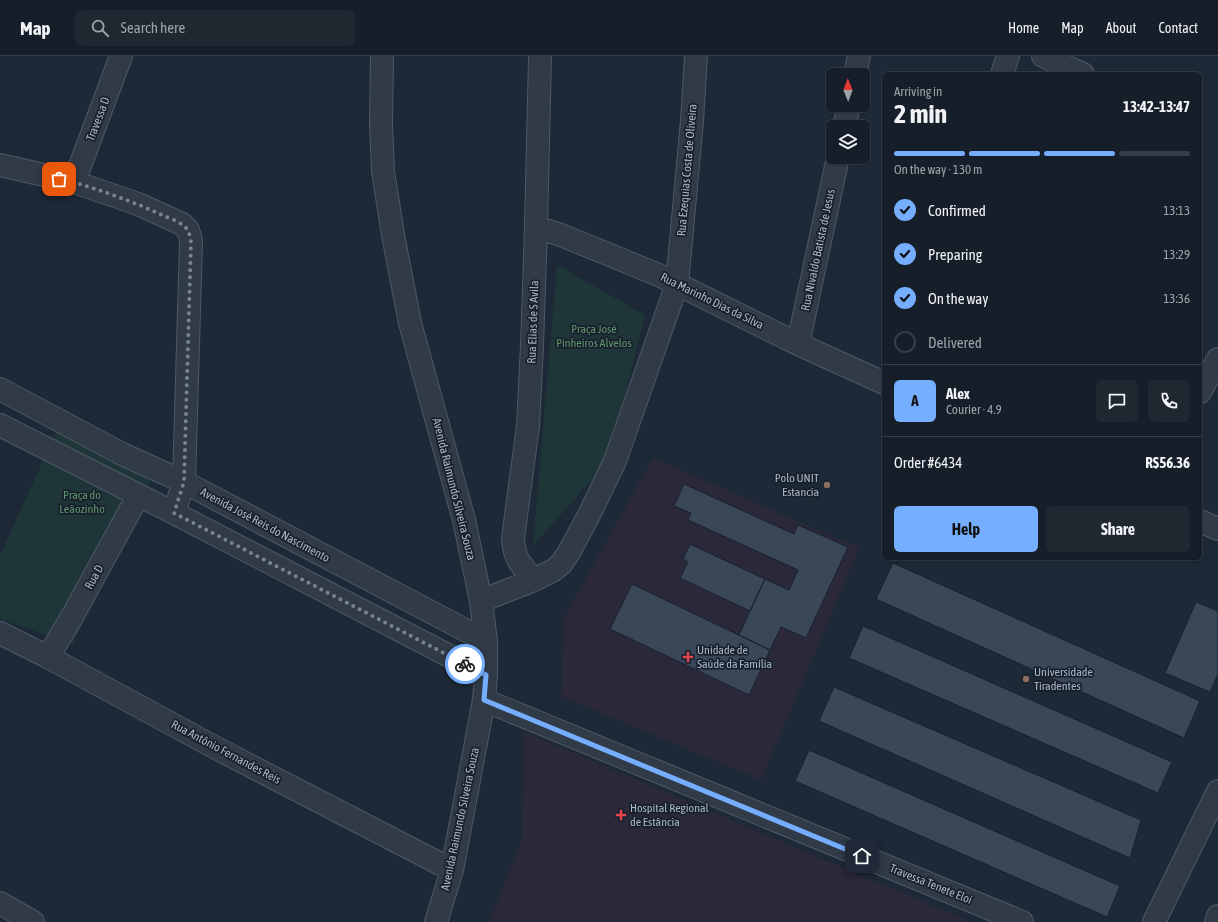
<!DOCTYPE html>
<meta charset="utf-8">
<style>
body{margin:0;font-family:"Asap Condensed",sans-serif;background:#1f2731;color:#f1f3f6;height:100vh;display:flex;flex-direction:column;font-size:15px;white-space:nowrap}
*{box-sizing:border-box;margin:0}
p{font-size:13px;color:#9ea2a8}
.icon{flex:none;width:22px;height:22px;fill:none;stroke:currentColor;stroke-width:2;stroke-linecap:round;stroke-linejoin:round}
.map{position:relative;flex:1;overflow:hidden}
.side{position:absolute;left:882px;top:16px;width:320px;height:488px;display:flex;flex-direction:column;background:#161f29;border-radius:6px;box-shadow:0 1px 3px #0004,0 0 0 1px #353d46}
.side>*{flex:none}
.needle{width:26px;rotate:359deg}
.fabs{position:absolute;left:826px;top:12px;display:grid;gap:8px}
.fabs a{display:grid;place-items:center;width:44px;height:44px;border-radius:6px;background:#161f29;box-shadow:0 1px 3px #0004,0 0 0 1px #353d46;font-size:20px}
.pin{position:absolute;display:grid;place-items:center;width:34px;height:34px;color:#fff;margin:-17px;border-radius:8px;box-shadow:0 2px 6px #0006}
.courier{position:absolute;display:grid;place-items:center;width:40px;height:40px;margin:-20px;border:3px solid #76aeff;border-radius:50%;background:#fff;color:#222;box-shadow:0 1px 5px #0007}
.head em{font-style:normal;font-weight:700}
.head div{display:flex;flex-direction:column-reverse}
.head{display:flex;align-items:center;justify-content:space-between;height:68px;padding:0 12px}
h1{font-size:26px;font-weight:700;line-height:30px}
.bar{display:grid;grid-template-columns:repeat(4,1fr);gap:6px 4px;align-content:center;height:48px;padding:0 12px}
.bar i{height:5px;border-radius:3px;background:#353d46}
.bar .selected{background:#76aeff}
.bar p{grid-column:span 4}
.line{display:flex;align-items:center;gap:10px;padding:0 12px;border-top:1px solid #353d46}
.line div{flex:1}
.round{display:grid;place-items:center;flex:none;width:42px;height:42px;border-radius:6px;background:#1f2731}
ol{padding:0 12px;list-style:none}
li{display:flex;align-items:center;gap:12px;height:44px}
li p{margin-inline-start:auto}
li .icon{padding:4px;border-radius:50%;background:#76aeff;color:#111;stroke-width:4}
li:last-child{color:#9ea2a8}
li i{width:22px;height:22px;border:2px solid #353d46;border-radius:50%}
.primary-button{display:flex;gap:8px;margin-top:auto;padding:8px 12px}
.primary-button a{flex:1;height:46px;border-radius:6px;background:#76aeff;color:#111;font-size:16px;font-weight:700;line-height:46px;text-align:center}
.primary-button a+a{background:#1f2731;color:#f1f3f6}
header{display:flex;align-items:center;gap:24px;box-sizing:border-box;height:56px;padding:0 20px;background:#161f29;border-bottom:1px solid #353d46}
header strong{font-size:19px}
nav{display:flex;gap:22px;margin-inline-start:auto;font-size:14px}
.search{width:280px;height:36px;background:#1f2731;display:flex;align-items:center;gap:10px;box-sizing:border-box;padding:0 14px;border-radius:6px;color:#9ea2a8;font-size:15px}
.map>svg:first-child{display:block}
.medical{fill:#2b2939}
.green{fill:#1f3638}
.building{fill:#394758;stroke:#18222e}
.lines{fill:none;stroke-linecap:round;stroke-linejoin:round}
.minor-casing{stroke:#4e5866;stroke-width:24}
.minor{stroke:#313b48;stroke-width:22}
.done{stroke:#798493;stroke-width:4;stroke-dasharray:0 7.2}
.route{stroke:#76aeff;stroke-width:5}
.education-dot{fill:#8d6e63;stroke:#17202c;stroke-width:1.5}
.health-dot{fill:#e0444e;stroke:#17202c;stroke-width:1.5}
.labels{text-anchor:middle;stroke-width:3.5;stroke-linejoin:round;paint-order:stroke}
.street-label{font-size:12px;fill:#aab5c5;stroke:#17202c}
.park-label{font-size:12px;fill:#60976c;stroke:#17202c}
.poi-label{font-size:12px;fill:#aab5c5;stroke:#17202c;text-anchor:start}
</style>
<header>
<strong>Map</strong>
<div class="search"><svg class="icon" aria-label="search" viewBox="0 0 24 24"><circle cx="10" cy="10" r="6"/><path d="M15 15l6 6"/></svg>Search here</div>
<nav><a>Home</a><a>Map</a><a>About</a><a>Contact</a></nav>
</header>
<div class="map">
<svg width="1218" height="866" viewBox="0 0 1218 866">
<rect width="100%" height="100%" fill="#1d2937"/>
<!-- medical -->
<path class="medical" d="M653,402L859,492L761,724L561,640L564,562Z
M524,676L971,866H489L522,784Z"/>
<!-- green -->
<path class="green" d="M557,209L645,259L609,404L533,490Z
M59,370L152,421L73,588L0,563V499Z"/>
<!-- building -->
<path class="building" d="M684,428L794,478L798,469L848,491L806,582L781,571L770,594L739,579L765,523L789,534L798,514L688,464L691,457L674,450Z
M690,488L765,523L750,555L680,522L688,506L683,503Z
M893,507L1200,645L1184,682L876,543Z
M632,528L770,594L749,639L610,573Z
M1196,546L1218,555V618L1210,636L1165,617Z
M863,570L1172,706L1158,737L849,602Z
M834,631L1141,764L1130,802L819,665Z
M809,694L1120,830L1107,861L795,725Z"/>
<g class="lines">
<!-- minor casing -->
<g class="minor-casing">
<path id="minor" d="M382,0L381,67L383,115L393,179L410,267L464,464L481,545L486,585V619L484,644L452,814L436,866
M1043,0L1083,18
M1002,18L1008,0
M855,19L859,0
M844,71L849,49
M0,109L74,126L138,148L182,168L188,174L190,180L191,186L184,426L174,457
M74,126L121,0
M536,171L561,179L661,220L798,288L884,327
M798,288L838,101
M0,333L122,398L184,426L486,585
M1200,336L1218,303
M0,369L174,457L486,619
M1200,465L1218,473
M534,524C521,509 514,503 513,482L528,370L532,290L536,171L540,0
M481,545L534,524L554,514L561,508L568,498L588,461L615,405L677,228L692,65L696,0
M0,577L48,601L216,692L452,814
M48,601L73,559L138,440
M484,644L1022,866
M0,847L33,866
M1154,866L1218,735
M1216,866L1218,860"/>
</g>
<!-- minor -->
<use href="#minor" class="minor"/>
</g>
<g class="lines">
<!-- done -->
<path class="done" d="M59,123C94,131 129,144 162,159C169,162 178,165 184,170C189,174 190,180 191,186L184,426L174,457L465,608"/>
<!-- route -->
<path class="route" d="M465,608L486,619L484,644L862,800"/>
</g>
<!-- markers -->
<g class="education-dot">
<circle cx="827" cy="429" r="4"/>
<circle cx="1026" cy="623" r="4"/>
</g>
<g class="health-dot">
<path d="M686 595h4v4h4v4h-4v4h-4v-4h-4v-4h4z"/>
<path d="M619 753h4v4h4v4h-4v4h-4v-4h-4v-4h4z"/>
</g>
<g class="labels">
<!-- street labels -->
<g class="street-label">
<text transform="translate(98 63) rotate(-69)" y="4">Travessa D</text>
<text transform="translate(687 114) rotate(-85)" y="4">Rua Ezequias Costa de Oliveira</text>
<text transform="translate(818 194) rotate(-78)" y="4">Rua Nivaldo Batista de Jesus</text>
<text transform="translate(712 245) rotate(26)" y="4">Rua Marinho Dias da Silva</text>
<text transform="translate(533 266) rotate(-88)" y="4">Rua Elias de S Avila</text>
<text transform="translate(454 433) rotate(76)" y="4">Avenida Raimundo Silveira Souza</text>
<text transform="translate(265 469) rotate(28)" y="4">Avenida José Reis do Nascimento</text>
<text transform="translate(94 521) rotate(-61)" y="4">Rua D</text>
<text transform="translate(226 696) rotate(28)" y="4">Rua Antônio Fernandes Reis</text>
<text transform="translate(460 763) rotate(-78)" y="4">Avenida Raimundo Silveira Souza</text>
<text transform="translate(931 828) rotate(22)" y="4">Travessa Tenete Eloi</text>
</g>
<!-- park labels -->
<g class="park-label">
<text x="594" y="277">Praça José<tspan x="594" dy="14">Pinheiros Alvelos</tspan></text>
<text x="82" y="443">Praça do<tspan x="82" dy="14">Leãozinho</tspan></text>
</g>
<!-- poi labels -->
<g class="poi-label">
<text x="819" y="426" text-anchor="end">Polo UNIT<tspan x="819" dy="14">Estancia</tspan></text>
<text x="697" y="598">Unidade de<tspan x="697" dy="14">Saúde da Família</tspan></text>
<text x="1034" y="620">Universidade<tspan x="1034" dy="14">Tiradentes</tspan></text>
<text x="630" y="756">Hospital Regional<tspan x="630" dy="14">de Estância</tspan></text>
</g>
</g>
</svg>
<div class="fabs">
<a><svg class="needle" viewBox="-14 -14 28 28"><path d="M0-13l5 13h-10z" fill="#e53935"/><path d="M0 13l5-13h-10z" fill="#9ea2a8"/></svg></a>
<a><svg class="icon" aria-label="layers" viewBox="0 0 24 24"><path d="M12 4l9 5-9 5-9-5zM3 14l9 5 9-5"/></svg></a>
</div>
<div class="pin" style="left:59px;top:123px;background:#ea580c"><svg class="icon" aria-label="bag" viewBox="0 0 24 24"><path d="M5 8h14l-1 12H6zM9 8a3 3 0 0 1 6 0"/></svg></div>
<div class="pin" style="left:862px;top:800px;background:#1f2937"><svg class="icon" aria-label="home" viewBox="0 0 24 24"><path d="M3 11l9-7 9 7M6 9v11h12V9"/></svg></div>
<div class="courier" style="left:465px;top:608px"><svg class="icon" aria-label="bike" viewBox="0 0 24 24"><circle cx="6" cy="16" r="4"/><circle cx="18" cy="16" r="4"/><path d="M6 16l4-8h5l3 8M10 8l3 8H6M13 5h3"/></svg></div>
<section class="side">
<div class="head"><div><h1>2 min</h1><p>Arriving in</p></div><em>13:42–13:47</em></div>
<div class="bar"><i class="selected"></i><i class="selected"></i><i class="selected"></i><i></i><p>On the way · 130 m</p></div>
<ol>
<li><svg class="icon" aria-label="check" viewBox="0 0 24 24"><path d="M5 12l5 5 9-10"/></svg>Confirmed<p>13:13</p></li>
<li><svg class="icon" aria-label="check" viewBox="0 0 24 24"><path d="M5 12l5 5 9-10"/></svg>Preparing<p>13:29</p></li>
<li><svg class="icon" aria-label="check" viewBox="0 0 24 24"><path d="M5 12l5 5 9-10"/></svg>On the way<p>13:36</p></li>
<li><i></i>Delivered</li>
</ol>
<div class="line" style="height:72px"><b class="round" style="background:#76aeff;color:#111">A</b><div><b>Alex</b><p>Courier · 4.9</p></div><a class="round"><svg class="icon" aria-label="chat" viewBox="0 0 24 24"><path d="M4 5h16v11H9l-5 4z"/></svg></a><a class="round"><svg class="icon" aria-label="phone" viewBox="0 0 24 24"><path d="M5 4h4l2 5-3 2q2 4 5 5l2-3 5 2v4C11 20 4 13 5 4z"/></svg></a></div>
<div class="line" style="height:52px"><div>Order #6434</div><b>R$56.36</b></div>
<div class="primary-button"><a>Help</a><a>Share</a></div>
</section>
</div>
